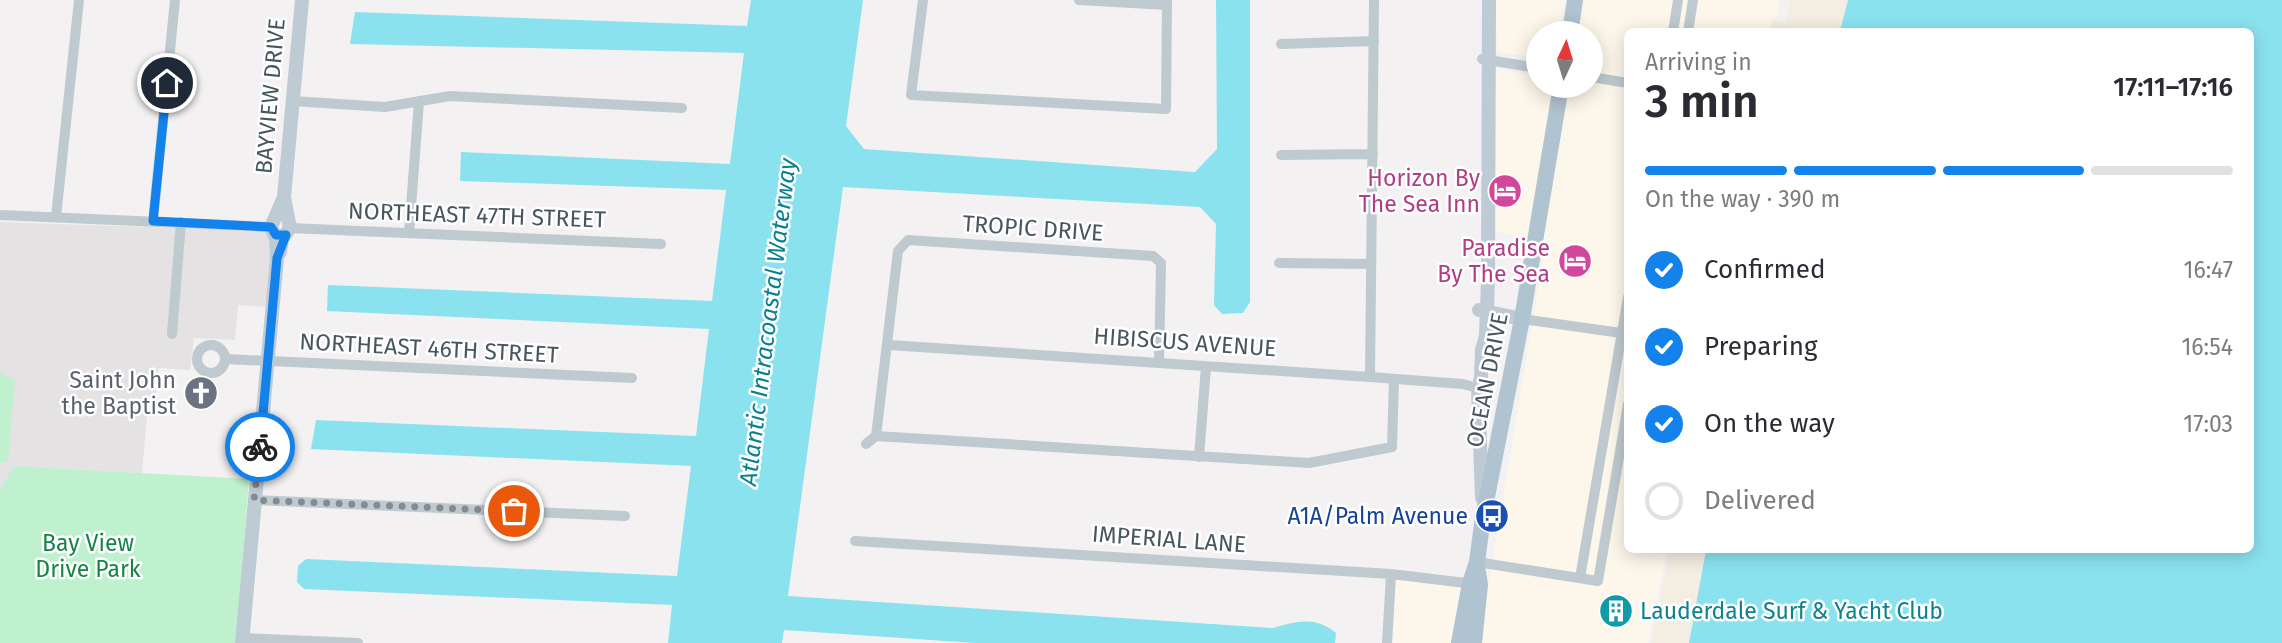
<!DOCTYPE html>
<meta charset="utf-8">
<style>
body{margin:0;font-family:"Fira Sans",sans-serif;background:#f2f2f3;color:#2b2b33;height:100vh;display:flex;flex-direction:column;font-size:26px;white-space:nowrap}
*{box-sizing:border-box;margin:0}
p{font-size:23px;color:#7c7c81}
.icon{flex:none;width:38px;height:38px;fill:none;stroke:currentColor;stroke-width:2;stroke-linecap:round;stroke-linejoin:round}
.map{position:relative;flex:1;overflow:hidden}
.panel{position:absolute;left:1624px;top:28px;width:630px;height:525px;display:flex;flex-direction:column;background:#fff;border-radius:10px;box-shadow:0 4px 18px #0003}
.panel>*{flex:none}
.needle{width:46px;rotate:4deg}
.fabs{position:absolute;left:1526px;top:21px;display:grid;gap:14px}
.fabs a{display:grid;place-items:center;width:77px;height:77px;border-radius:50%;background:#fff;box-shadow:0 4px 18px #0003;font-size:35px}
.pin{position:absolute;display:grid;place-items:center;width:60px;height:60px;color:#fff;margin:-30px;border:4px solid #fff;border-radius:50%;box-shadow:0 2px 7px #0007}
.courier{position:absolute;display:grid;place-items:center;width:70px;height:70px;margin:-35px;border:5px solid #1382eb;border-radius:50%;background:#fff;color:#222;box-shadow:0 2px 9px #0007}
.overview em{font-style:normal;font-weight:600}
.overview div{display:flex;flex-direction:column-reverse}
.overview{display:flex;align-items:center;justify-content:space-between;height:119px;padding:0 21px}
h1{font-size:46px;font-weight:600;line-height:52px}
.bar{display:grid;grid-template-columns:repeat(4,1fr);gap:10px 7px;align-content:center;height:84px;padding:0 21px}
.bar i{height:9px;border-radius:5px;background:#e1e1e2}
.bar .on{background:#1382eb}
.bar p{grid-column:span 4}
ol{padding:0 21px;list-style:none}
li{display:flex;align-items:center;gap:21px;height:77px}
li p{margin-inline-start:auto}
li .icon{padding:7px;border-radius:50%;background:#1382eb;color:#fff;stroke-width:4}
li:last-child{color:#7c7c81}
li i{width:38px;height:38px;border:4px solid #e1e1e2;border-radius:50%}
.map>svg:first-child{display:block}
.commercial{fill:#fdf7eb}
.education{fill:#e4e2e3}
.green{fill:#bff1cf}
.sand{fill:#f4ede2}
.water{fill:#8be2ef}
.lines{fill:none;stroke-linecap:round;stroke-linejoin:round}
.street{stroke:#becad0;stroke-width:10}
.secondary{stroke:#becbd5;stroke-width:14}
.primary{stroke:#b0c3d0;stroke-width:16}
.done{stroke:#848c92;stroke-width:7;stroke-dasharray:0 12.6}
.route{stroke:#1382eb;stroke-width:9}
.labels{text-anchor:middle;stroke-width:5;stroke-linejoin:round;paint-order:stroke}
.street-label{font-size:23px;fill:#48565f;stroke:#fff}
.hotel-label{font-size:23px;fill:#b23c85;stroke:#fff;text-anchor:end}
.worship-label{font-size:23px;fill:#5b616d;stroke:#fff;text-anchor:end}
.transit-label{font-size:23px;fill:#164399;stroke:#fff;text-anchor:end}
.park-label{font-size:23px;fill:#148544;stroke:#fff}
.culture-label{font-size:23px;fill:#0d838f;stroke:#fff;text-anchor:start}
.water-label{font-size:24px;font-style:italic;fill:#098093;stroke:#fff}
</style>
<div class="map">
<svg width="2282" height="643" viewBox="0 0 2282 643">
<rect width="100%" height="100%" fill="#f3f1f1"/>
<!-- commercial -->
<path class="commercial" d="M1496,0H1565L1559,33H1538V59L1497,51Z
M1583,0H1780L1777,19L1772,20L1770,31L1628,32V550H1667L1648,643H1393L1396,580L1488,588L1546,242L1490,230L1495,68L1538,77V86H1591V33H1579Z"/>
<!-- education -->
<path class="education" d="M0,222L265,231L274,243L268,307L238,305L235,340L194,338L190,370L159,368L154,405H148L142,473L14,466L0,494Z"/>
<!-- green -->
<path class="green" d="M0,373L15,380L8,460L0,463Z
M14,466L249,479L236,643H0V494L1,488Z"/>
<!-- sand -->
<path class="sand" d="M1790,0H1848L1840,31H1771L1773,20L1786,22Z
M1670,550H1706L1689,643H1651Z"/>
<!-- water -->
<path class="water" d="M751,0H863L846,126L864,149L1195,172L1217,149L1216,0H1250V302L1243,313L1222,314L1214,305L1216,224L1200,207L843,187L788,596L1273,628C1296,621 1316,616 1336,633L1335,643H975L784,630L782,643H668L672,605L304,589L297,582L298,566L306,559L677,576L691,466L311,449L316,420L696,436L709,329L327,311L328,285L712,301L726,190L460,181L461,152L730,164L744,53L350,44L355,12L747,26Z
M1848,0H2282V643H1689L1706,550H2250V32L1840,31Z"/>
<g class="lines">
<!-- street -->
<path class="street" d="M923,0L911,95L1166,109L1167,0
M1079,0L1167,5
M1673,32L1678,0
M1688,32L1693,0
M1281,44L1374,41
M1482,59L1538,68
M1591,77L1628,83
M293,101L385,107L450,96L682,108
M1281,155L1373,154
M0,215L271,227
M56,217L79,0
M153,221L175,0
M290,228L661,244
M409,233L419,101
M1279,263L1371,264
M1522,319L1628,334
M172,334L181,222
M889,345L1370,377L1463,384L1478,388
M197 359a14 14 0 1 1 28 0a14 14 0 1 1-28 0Z
M225,359L632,378
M1370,377L1374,0
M876,436L898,251L908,240L1153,256L1161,263L1159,363
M866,444L876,436L1309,463L1392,447L1394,379
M1199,457L1206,367
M254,500L625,516
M855,541L1391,574L1474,584
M1477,562L1598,581L1628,404
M1580,578L1628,297
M243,638L358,643
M1387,643L1391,574"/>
<!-- secondary -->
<path class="secondary" d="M280,252L282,239L290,228L284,197L302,0
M1479,310L1522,319
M1482,498L1478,388L1481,378L1482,350L1486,336L1488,280L1489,0
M242,643L277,258L276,239L271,227L284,197"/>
<!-- primary -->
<path class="primary" d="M1570,33L1575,0
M1459,643L1470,583L1477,562L1483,517L1522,319L1561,86
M1474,643L1480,585L1478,572"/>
</g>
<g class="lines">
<!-- done -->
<path class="done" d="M260,447L254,500L514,511"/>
<!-- route -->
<path class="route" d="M167,83L153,221L271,227L276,235H286L277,258L260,447"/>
</g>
<!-- icons -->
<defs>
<g id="hotel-disc" transform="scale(1.75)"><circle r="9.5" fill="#d1479c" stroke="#fff"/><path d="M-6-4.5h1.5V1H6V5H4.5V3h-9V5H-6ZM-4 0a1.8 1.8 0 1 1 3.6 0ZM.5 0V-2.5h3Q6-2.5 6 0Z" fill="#fff"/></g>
<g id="church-disc" transform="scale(1.75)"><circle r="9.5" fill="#6b7280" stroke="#fff"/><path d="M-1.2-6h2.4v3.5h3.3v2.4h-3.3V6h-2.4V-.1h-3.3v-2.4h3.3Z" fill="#fff"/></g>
<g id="bus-disc" transform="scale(1.75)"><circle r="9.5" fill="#1a4fb4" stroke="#fff"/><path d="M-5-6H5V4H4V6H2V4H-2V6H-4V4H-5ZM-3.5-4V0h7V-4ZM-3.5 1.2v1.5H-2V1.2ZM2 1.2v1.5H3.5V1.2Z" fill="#fff"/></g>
<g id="building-disc" transform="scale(1.75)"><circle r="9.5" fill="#0f9aa8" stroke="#fff"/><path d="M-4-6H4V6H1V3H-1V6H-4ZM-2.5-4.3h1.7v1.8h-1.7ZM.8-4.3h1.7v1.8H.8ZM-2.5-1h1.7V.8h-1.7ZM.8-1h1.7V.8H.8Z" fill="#fff"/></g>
</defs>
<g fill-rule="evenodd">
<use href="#hotel-disc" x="1505" y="191"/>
<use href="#hotel-disc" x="1575" y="261"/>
<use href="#church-disc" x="201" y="393"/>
<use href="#bus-disc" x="1492" y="516"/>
<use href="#building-disc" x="1616" y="611"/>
</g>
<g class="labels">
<!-- street labels -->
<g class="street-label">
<text transform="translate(270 96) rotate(-85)" y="8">BAYVIEW DRIVE</text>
<text transform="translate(477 215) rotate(2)" y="8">NORTHEAST 47TH STREET</text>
<text transform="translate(1033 228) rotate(4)" y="8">TROPIC DRIVE</text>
<text transform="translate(1185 342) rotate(4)" y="8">HIBISCUS AVENUE</text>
<text transform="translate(429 348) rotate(3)" y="8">NORTHEAST 46TH STREET</text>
<text transform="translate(1487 380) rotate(-79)" y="8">OCEAN DRIVE</text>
<text transform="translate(1169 539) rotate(4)" y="8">IMPERIAL LANE</text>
</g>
<!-- hotel labels -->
<g class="hotel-label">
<text x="1480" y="186">Horizon By<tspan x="1480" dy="26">The Sea Inn</tspan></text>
<text x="1550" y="256">Paradise<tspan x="1550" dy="26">By The Sea</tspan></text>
</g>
<!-- worship labels -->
<g class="worship-label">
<text x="176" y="388">Saint John<tspan x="176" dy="26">the Baptist</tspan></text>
</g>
<!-- transit labels -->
<g class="transit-label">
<text x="1468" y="524">A1A/Palm Avenue</text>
</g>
<!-- park labels -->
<g class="park-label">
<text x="88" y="551">Bay View<tspan x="88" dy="26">Drive Park</tspan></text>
</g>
<!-- culture labels -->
<g class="culture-label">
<text x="1640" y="619">Lauderdale Surf &amp; Yacht Club</text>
</g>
<!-- water labels -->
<g class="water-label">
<text transform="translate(768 322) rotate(-83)" y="8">Atlantic Intracoastal Waterway</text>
</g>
</g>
</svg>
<div class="fabs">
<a><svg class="needle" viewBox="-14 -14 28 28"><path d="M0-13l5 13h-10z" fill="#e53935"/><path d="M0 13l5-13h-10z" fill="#7c7c81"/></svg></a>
</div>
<div class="pin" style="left:514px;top:511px;background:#ea580c"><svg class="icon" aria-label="bag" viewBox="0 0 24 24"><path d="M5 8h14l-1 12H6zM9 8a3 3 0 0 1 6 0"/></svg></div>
<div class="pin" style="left:167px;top:83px;background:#1f2937"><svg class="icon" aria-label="home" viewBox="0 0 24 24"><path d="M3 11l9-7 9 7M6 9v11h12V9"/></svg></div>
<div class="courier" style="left:260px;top:447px"><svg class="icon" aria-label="bike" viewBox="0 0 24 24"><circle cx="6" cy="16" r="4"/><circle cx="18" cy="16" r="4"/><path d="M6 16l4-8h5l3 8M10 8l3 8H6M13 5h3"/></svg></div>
<section class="panel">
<div class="overview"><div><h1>3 min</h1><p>Arriving in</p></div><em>17:11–17:16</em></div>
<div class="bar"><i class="on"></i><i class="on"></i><i class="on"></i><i></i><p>On the way · 390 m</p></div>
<ol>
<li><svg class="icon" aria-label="check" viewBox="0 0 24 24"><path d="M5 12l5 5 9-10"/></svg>Confirmed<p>16:47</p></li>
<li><svg class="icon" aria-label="check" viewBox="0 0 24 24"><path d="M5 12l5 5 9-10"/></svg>Preparing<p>16:54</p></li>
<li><svg class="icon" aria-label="check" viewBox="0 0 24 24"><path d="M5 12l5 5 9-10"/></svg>On the way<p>17:03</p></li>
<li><i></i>Delivered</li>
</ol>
</section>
</div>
